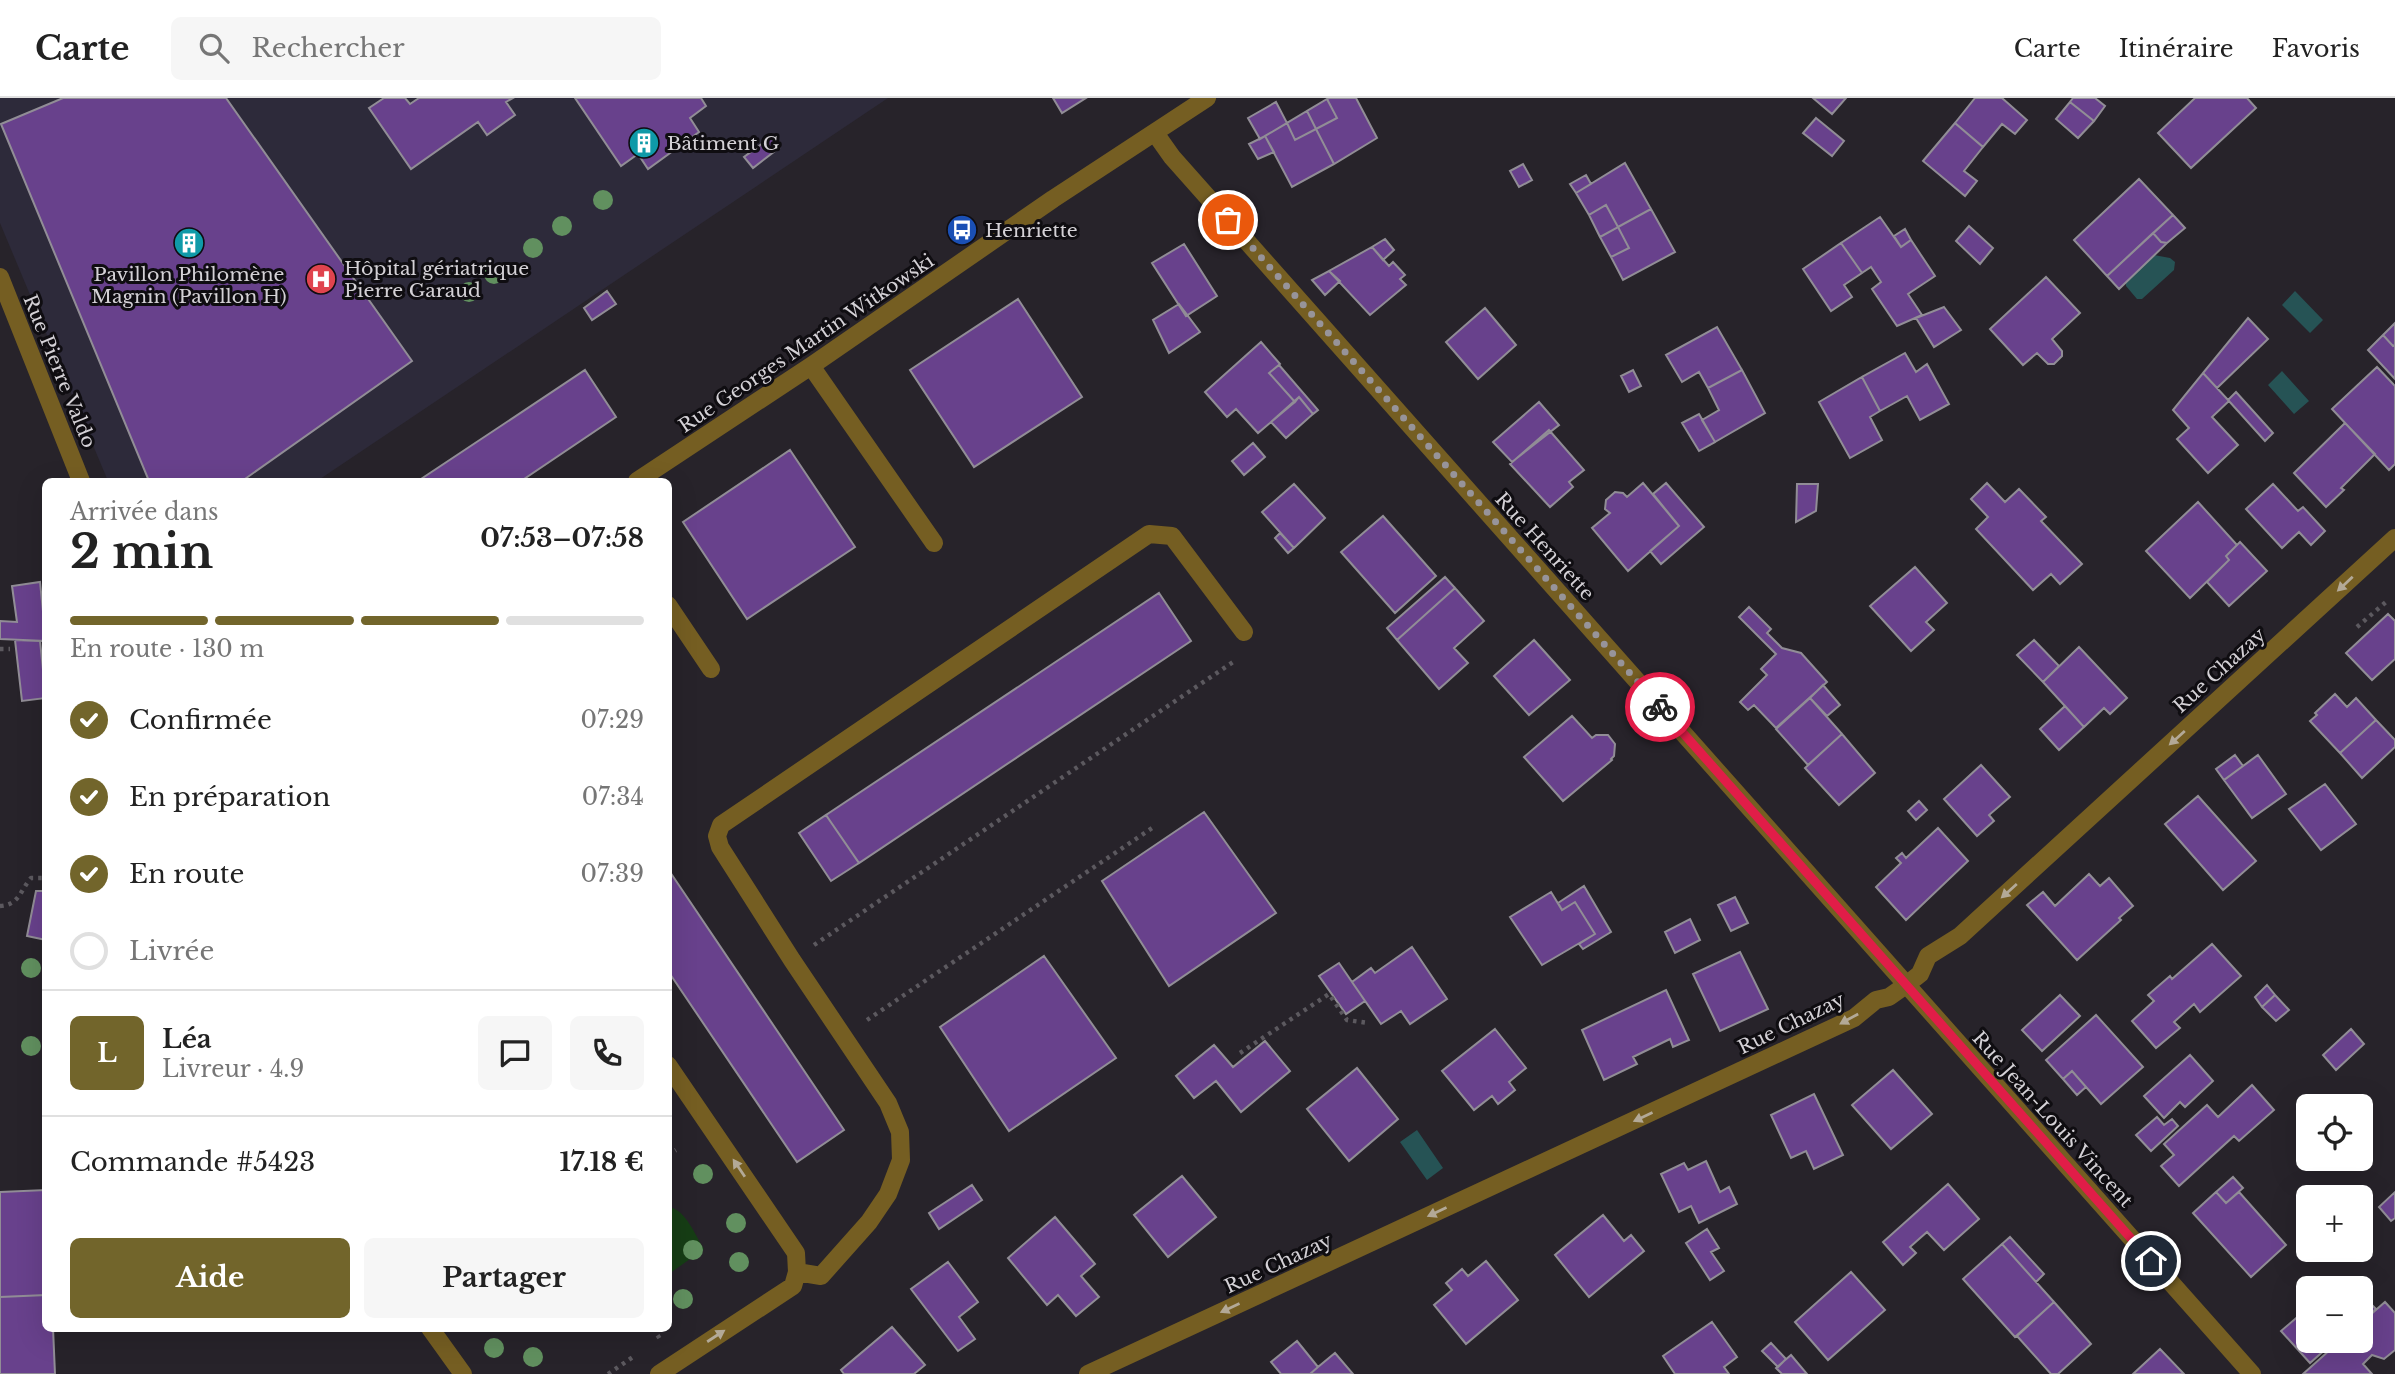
<!DOCTYPE html>
<html lang="fr">
<meta charset="utf-8">
<style>
body{margin:0;font-family:"Libre Baskerville",serif;background:#f6f6f6;color:#222;height:100vh;display:flex;flex-direction:column;font-size:26px;white-space:nowrap}
*{box-sizing:border-box;margin:0}
p{font-size:23px;color:#767676}
.icon{flex:none;width:38px;height:38px;fill:none;stroke:currentColor;stroke-width:2;stroke-linecap:round;stroke-linejoin:round}
.map{position:relative;flex:1;overflow:hidden}
.drawer{position:absolute;left:42px;top:380px;width:630px;height:854px;display:flex;flex-direction:column;background:#fff;border-radius:10px;box-shadow:0 7px 28px #0002}
.drawer>*{flex:none}
.controls{position:absolute;left:2296px;top:996px;display:grid;gap:14px}
.controls a{display:grid;place-items:center;width:77px;height:77px;border-radius:10px;background:#fff;box-shadow:0 7px 28px #0002;font-size:35px}
.pin{position:absolute;display:grid;place-items:center;width:60px;height:60px;color:#fff;margin:-30px;border:4px solid #fff;border-radius:50%;box-shadow:0 2px 7px #0007}
.courier{position:absolute;display:grid;place-items:center;width:70px;height:70px;margin:-35px;border:5px solid #e11d48;border-radius:50%;background:#fff;color:#222;box-shadow:0 2px 9px #0007}
.headline em{font-style:normal;font-weight:700}
.headline div{display:flex;flex-direction:column-reverse}
.headline{display:flex;align-items:center;justify-content:space-between;height:119px;padding:0 28px}
h1{font-size:46px;font-weight:700;line-height:52px}
.bar{display:grid;grid-template-columns:repeat(4,1fr);gap:10px 7px;align-content:center;height:84px;padding:0 28px}
.bar i{height:9px;border-radius:5px;background:#e0e0e0}
.bar .selected{background:#72652b}
.bar p{grid-column:span 4}
.line{display:flex;align-items:center;gap:18px;padding:0 28px;border-top:2px solid #e0e0e0}
.line div{flex:1}
.round{display:grid;place-items:center;flex:none;width:74px;height:74px;border-radius:10px;background:#f6f6f6}
ol{padding:0 28px;list-style:none}
li{display:flex;align-items:center;gap:21px;height:77px}
li p{margin-inline-start:auto}
li .icon{padding:7px;border-radius:50%;background:#72652b;color:#fff;stroke-width:4}
li:last-child{color:#767676}
li i{width:38px;height:38px;border:4px solid #e0e0e0;border-radius:50%}
.primary-button{display:flex;gap:14px;margin-top:auto;padding:14px 28px}
.primary-button a{flex:1;height:80px;border-radius:10px;background:#72652b;color:#fff;font-size:28px;font-weight:700;line-height:80px;text-align:center}
.primary-button a+a{background:#f6f6f6;color:#222}
header{display:flex;align-items:center;gap:42px;box-sizing:border-box;height:98px;padding:0 35px;background:#fff;border-bottom:2px solid #e0e0e0}
header strong{font-size:33px}
nav{display:flex;gap:38px;margin-inline-start:auto;font-size:24px}
.search{width:490px;height:63px;background:#f6f6f6;display:flex;align-items:center;gap:18px;box-sizing:border-box;padding:0 24px;border-radius:10px;color:#767676;font-size:26px}
.map>svg:first-child{display:block}
.medical{fill:#2d2a3a}
.green{fill:#163d15}
.water{fill:#265355}
.building{fill:#68418c;stroke:#918d96;stroke-width:2}
.lines{fill:none;stroke-linecap:round;stroke-linejoin:round}
.path{stroke:#5c595f;stroke-width:4.5;stroke-dasharray:3.5 5;stroke-linecap:butt}
.minor{stroke:#755e22;stroke-width:18}
.tree{fill:#61905f}
.oneway{fill:#b3a997}
.done{stroke:#97949a;stroke-width:7;stroke-dasharray:0 12.6}
.route{stroke:#e11d48;stroke-width:9}
.labels{text-anchor:middle;stroke-width:6;stroke-linejoin:round;paint-order:stroke}
.poi-label{font-size:19px;fill:#d4d1d6;stroke:#0f0d11;text-anchor:start}
.street-label{font-size:19px;fill:#d4d1d6;stroke:#0f0d11}
</style>
<header>
<strong>Carte</strong>
<div class="search"><svg class="icon" aria-label="search" viewBox="0 0 24 24"><circle cx="10" cy="10" r="6"/><path d="M15 15l6 6"/></svg>Rechercher</div>
<nav><a>Carte</a><a>Itinéraire</a><a>Favoris</a></nav>
</header>
<div class="map">
<svg width="2395" height="1276" viewBox="0 0 2395 1276">
<rect width="100%" height="100%" fill="#27232a"/>
<!-- medical -->
<path class="medical" d="M0,0H888L317,383H108L0,125Z"/>
<!-- green -->
<path class="green" d="M669,1109C686,1112 695,1137 704,1151L669,1176Z"/>
<!-- water -->
<path class="water" d="M2154,157L2170,160L2175,164L2174,172L2142,201H2137L2126,188V184Z
M2295,193L2323,222L2310,235L2282,207Z
M2282,273L2309,303L2294,316L2268,287Z
M1417,1032L1443,1070L1427,1082L1400,1044Z"/>
<!-- building -->
<path class="building" d="M63,0H226L412,263L242,383H149L1,26Z
M384,0H405L410,6L419,0H513L506,4L515,17L487,37L478,24L411,71L369,10Z
M575,0H701L706,8L690,20L699,34L648,71L638,56L621,68Z
M1053,0H1086L1062,15Z
M1329,0H1356L1377,40L1334,66L1316,31L1337,20L1327,1Z
M1813,0H1846L1832,16Z
M1975,0H2002L2027,22L2015,36L2002,26L1983,49L1955,25Z
M2073,0H2095L2105,8L2094,23L2070,4Z
M2195,0H2247L2256,10L2191,70L2158,35Z
M1327,1L1337,20L1316,31L1307,13Z
M1276,4L1287,25L1260,41L1248,20Z
M2070,4L2094,23L2078,40L2056,21Z
M1307,13L1316,31L1295,42L1287,25Z
M1816,20L1844,43L1832,58L1803,35Z
M1287,25L1295,42L1316,31L1334,66L1292,89L1265,38Z
M1955,25L1983,49L1964,73L1977,83L1965,98L1923,63Z
M1265,38L1274,54L1258,61L1249,46Z
M771,39L779,50L753,70L744,59Z
M1625,65L1651,111L1618,129L1606,107L1589,117L1576,95Z
M1523,66L1532,82L1519,89L1510,73Z
M1586,77L1591,86L1576,95L1570,86Z
M2139,81L2173,117L2107,178L2074,142Z
M1606,107L1618,129L1600,139L1589,117Z
M1651,111L1675,154L1623,182L1611,159L1629,150L1618,129Z
M2173,117L2185,130L2167,145L2161,144L2153,135Z
M1880,119L1901,149L1911,142L1935,178L1908,196L1922,217L1897,228L1872,191L1881,184L1871,169L1862,175L1841,145Z
M1969,128L1993,150L1980,166L1956,143Z
M1618,129L1629,150L1611,159L1600,139Z
M1905,131L1911,142L1901,149L1894,138Z
M2153,135L2161,144L2167,145L2119,191L2107,178Z
M1385,141L1394,152L1383,162L1372,149Z
M1841,145L1862,175L1844,187L1852,199L1831,213L1803,171Z
M1184,146L1217,198L1186,218L1152,165Z
M1372,149L1389,168L1393,164L1405,177L1400,181L1406,187L1370,217L1329,173Z
M1329,173L1340,183L1325,197L1312,182Z
M2046,179L2080,215L2052,241L2062,253V258L2054,266H2048L2037,255L2023,267L1990,231Z
M607,193L616,206L592,222L584,210Z
M1018,201L1082,299L974,369L910,272Z
M1179,206L1200,234L1169,255L1153,222Z
M1944,209L1961,232L1934,249L1916,220Z
M1485,210L1516,247L1478,281L1446,244Z
M2248,220L2268,241L2217,290L2203,275Z
M2395,225V247L2393,248L2383,237Z
M1717,229L1742,272L1708,290L1699,274L1682,284L1666,257Z
M2383,237L2393,248L2395,247V281L2368,252Z
M1261,244L1280,266L1269,275L1295,304L1258,335L1236,311L1227,319L1205,294Z
M1905,255L1916,274L1927,266L1949,306L1920,322L1907,298L1880,313L1862,279Z
M1279,267L1318,312L1313,316L1299,299L1295,304L1269,275Z
M2377,269L2395,288V366L2389,372L2332,311Z
M585,272L616,319L521,383H418Z
M1633,272L1641,288L1629,294L1621,278Z
M1742,272L1765,315L1715,344L1702,322L1719,312L1708,290Z
M2203,275L2229,303L2212,319L2238,347L2208,375L2177,341L2189,330L2173,312Z
M1862,279L1880,313L1870,319L1882,342L1850,360L1819,304Z
M2236,294L2273,335L2265,343L2228,302Z
M1299,299L1313,316L1286,340L1271,324Z
M1539,304L1559,327L1512,364L1493,344Z
M1699,316L1715,344L1699,353L1682,325Z
M2345,325L2375,356L2341,390L2344,392L2326,409L2294,375Z
M1549,332L1584,372L1569,384L1573,389L1550,409L1510,366Z
M1253,345L1265,359L1244,377L1232,363Z
M790,352L855,449L747,521L683,424Z
M1643,385L1679,428L1628,473L1592,430L1610,415L1605,411L1606,402L1615,394L1623,395L1627,399Z
M1666,385L1704,429L1661,466L1650,453L1679,428L1653,396Z
M1987,385L2005,404L2019,391L2046,419L2041,423L2082,466L2060,486L2051,476L2033,492L1976,431L1988,419L1971,401Z
M1294,386L1325,420L1294,450L1262,414Z
M1797,386H1818L1816,413L1796,424Z
M2273,386L2298,413L2303,409L2325,433L2311,447L2299,434L2282,450L2246,411Z
M2198,404L2237,447L2226,458L2229,462L2190,500L2146,453Z
M1383,418L1436,478L1395,515L1341,454Z
M1280,435L1294,450L1288,455L1275,440Z
M2240,444L2267,473L2229,508L2207,484L2229,462L2226,458Z
M1915,469L1947,505L1926,524L1934,532L1911,553L1870,508Z
M1445,479L1455,490L1397,542L1387,530Z
M40,484L46,543L0,541V523L17,524L12,488Z
M1455,490L1484,523L1454,550L1468,565L1439,591L1397,542Z
M1159,495L1191,543L859,765L826,717Z
M1749,509L1771,531L1767,535L1782,550L1801,555L1827,584L1776,630L1754,607L1748,612L1740,604L1767,577L1761,571L1776,556L1739,519Z
M2388,516L2395,523V561L2372,582L2346,555Z
M15,542L40,543L46,600L22,603Z
M1534,542L1570,582L1529,617L1494,578Z
M2034,542L2059,568L2043,584L2017,557Z
M2079,549L2127,600L2110,616L2104,610L2084,629L2043,584Z
M1823,587L1840,607L1827,618L1810,600Z
M2335,596L2347,609L2356,600L2376,622L2340,655L2310,623L2317,617L2315,615Z
M1810,600L1842,636L1808,667L1776,631Z
M2065,608L2084,629L2059,652L2040,631Z
M1572,618L1592,640L1596,637H1608L1615,646L1614,658L1611,661L1612,662L1563,703L1524,659Z
M2376,622L2395,642V649L2362,680L2340,655Z
M1842,636L1875,675L1839,707L1805,670Z
M2235,657L2243,668L2224,682L2216,671Z
M2258,657L2286,696L2252,720L2224,682Z
M1981,667L2010,699L1989,717L1994,723L1977,738L1944,701Z
M2325,686L2356,726L2321,752L2289,711Z
M2198,698L2256,763L2223,792L2165,726Z
M1919,703L1927,712L1916,722L1908,713Z
M1204,714L1276,815L1169,888L1102,783Z
M826,717L859,765L831,783L799,735Z
M1938,730L1968,763L1906,822L1876,789L1901,765L1896,760L1902,755L1906,760Z
M668,771L844,1032L797,1064L668,873Z
M2089,776L2100,788L2109,780L2133,808L2119,820L2121,822L2077,862L2027,807L2043,794L2055,808Z
M1584,788L1611,834L1583,851L1579,846L1595,836L1575,804L1562,812L1558,805Z
M36,793H46V842L27,838Z
M1551,794L1562,812L1575,804L1595,836L1542,867L1510,819Z
M1735,799L1748,825L1731,833L1718,807Z
M1690,821L1700,842L1675,855L1665,834Z
M2212,846L2241,878L2200,914L2194,906L2174,924L2180,930L2156,950L2132,923L2154,903L2148,897L2170,878L2172,881Z
M1412,849L1447,901L1410,926L1401,913L1381,926L1352,884L1371,870L1375,875Z
M1740,854L1768,911L1720,933L1693,876Z
M1044,858L1116,960L1009,1033L940,929Z
M1339,865L1365,903L1346,916L1319,878Z
M2267,887L2275,897L2262,909L2255,899Z
M1666,892L1689,942L1673,949L1670,941L1633,959L1637,966L1604,982L1582,932Z
M2060,897L2080,918L2042,953L2022,932Z
M2275,897L2289,912L2276,923L2262,909Z
M2096,917L2143,969L2101,1006L2072,973L2063,981L2046,962Z
M1495,931L1526,970L1509,984L1515,992L1498,1006L1492,998L1474,1012L1442,973Z
M2351,931L2364,946L2336,972L2323,957Z
M1265,943L1290,973L1241,1014L1216,983L1194,1000L1176,978L1214,947L1233,969Z
M2190,957L2213,983L2185,1009L2180,1004L2164,1020L2144,998Z
M1357,970L1398,1021L1349,1063L1307,1011Z
M1893,972L1932,1016L1891,1051L1852,1007Z
M2072,973L2086,989L2077,997L2063,981Z
M2252,987L2274,1012L2239,1043L2234,1038L2179,1088L2161,1068L2174,1057L2164,1046L2207,1007L2218,1019Z
M1814,996L1843,1057L1814,1071L1806,1053L1791,1060L1771,1017Z
M2157,1019L2164,1027L2172,1021L2178,1028L2151,1053L2136,1037Z
M1706,1063L1720,1094L1729,1089L1737,1106L1699,1125L1691,1108L1679,1114L1661,1076L1684,1065L1688,1072Z
M1182,1078L1216,1119L1168,1159L1134,1117Z
M2233,1079L2243,1090L2226,1105L2216,1094Z
M1948,1086L1979,1121L1944,1152L1927,1134L1910,1149L1916,1155L1903,1167L1883,1144Z
M972,1087L982,1102L939,1131L929,1115Z
M46,1092V1197L0,1199V1094Z
M2216,1094L2226,1105L2239,1094L2286,1147L2251,1179L2193,1115Z
M2395,1094V1120L2391,1123L2379,1109Z
M1603,1117L1624,1143L1631,1137L1644,1153L1589,1199L1555,1157Z
M1055,1119L1095,1166L1081,1178L1099,1199L1076,1218L1058,1197L1047,1207L1008,1160Z
M1707,1131L1719,1150L1711,1154L1724,1173L1710,1182L1686,1145Z
M2010,1139L2044,1176L2036,1184L2002,1146Z
M2002,1146L2054,1204L2015,1239L1963,1181Z
M1486,1163L1518,1202L1466,1246L1434,1207L1452,1192L1446,1185L1462,1171L1468,1178Z
M948,1164L978,1204L959,1219L975,1241L958,1253L911,1191Z
M1851,1174L1885,1212L1828,1262L1795,1224Z
M46,1197V1230H53L55,1276H0V1199Z
M2365,1200L2376,1211L2361,1225V1204Z
M2054,1204L2091,1246L2058,1276H2051L2017,1238Z
M2385,1204L2395,1215V1252L2384,1261L2372,1257L2363,1266L2372,1276H2303L2341,1242H2361V1225Z
M2308,1210V1242H2336L2310,1265L2281,1233Z
M1712,1224L1737,1259L1724,1269L1729,1276H1675L1663,1258Z
M892,1229L925,1267L914,1276H844L841,1272Z
M1297,1243L1318,1269L1310,1276H1281L1271,1264Z
M1771,1245L1786,1261L1778,1269L1762,1253Z
M2160,1251L2184,1276H2133Z
M1335,1255L1353,1276H1310L1318,1269Z
M1791,1257L1807,1276H1782L1776,1270Z"/>
<g class="lines">
<!-- path -->
<path class="path" d="M2357,529L2386,504
M0,551H10
M0,808C19,807 20,793 31,780H46
M814,847L1236,562
M867,922L1152,730
M1240,955L1329,896L1347,922L1368,925
M668,1057L676,1052
M653,1230L660,1241L658,1243
M608,1276L636,1257"/>
<!-- minor -->
<path class="minor" d="M1155,35L1172,59L2252,1276
M0,179L81,383
M811,268L934,445
M637,383L811,268L1053,101L1207,0
M668,507L711,571
M797,1174L821,1178L869,1124L888,1096L901,1062L900,1034L888,1005L792,862L720,749L717,738L721,727L1149,436L1172,438L1244,534
M430,1230L463,1276
M659,1276L793,1188L797,1174L796,1155L668,967
M1088,1276L1854,920L1876,902L1889,899L1906,887L1920,876L1928,858L1960,838L2395,440"/>
</g>
<!-- trees -->
<g class="tree">
<circle cx="603" cy="102" r="10"/>
<circle cx="562" cy="128" r="10"/>
<circle cx="533" cy="150" r="10"/>
<circle cx="494" cy="176" r="10"/>
<circle cx="469" cy="194" r="10"/>
<circle cx="31" cy="870" r="10"/>
<circle cx="31" cy="948" r="10"/>
<circle cx="703" cy="1076" r="10"/>
<circle cx="736" cy="1125" r="10"/>
<circle cx="693" cy="1152" r="10"/>
<circle cx="739" cy="1164" r="10"/>
<circle cx="683" cy="1201" r="10"/>
<circle cx="494" cy="1250" r="10"/>
<circle cx="533" cy="1259" r="10"/>
</g>
<!-- one-way arrows -->
<defs><path id="oneway-solid" d="M-6-.8H1V-3.2L6.5 0L1 3.2V.8H-6Z" transform="scale(1.75)"/></defs>
<g class="oneway">
<use href="#oneway-solid" transform="translate(2345 486) rotate(137)"/>
<use href="#oneway-solid" transform="translate(2177 640) rotate(138)"/>
<use href="#oneway-solid" transform="translate(2009 793) rotate(138)"/>
<use href="#oneway-solid" transform="translate(1849 921) rotate(151)"/>
<use href="#oneway-solid" transform="translate(1643 1019) rotate(155)"/>
<use href="#oneway-solid" transform="translate(739 1070) rotate(-124)"/>
<use href="#oneway-solid" transform="translate(1437 1114) rotate(155)"/>
<use href="#oneway-solid" transform="translate(1230 1210) rotate(155)"/>
<use href="#oneway-solid" transform="translate(716 1238) rotate(-33)"/>
</g>
<g class="lines">
<!-- done -->
<path class="done" d="M1228,122L1660,609"/>
<!-- route -->
<path class="route" d="M1660,609L2151,1163"/>
</g>
<!-- icons -->
<defs>
<g id="building-disc" transform="scale(1.575)"><circle r="9.5" fill="#0f9aa8" stroke="#0f0d11"/><path d="M-4-6H4V6H1V3H-1V6H-4ZM-2.5-4.3h1.7v1.8h-1.7ZM.8-4.3h1.7v1.8H.8ZM-2.5-1h1.7V.8h-1.7ZM.8-1h1.7V.8H.8Z" fill="#fff"/></g>
<g id="bus-disc" transform="scale(1.575)"><circle r="9.5" fill="#1a4fb4" stroke="#0f0d11"/><path d="M-5-6H5V4H4V6H2V4H-2V6H-4V4H-5ZM-3.5-4V0h7V-4ZM-3.5 1.2v1.5H-2V1.2ZM2 1.2v1.5H3.5V1.2Z" fill="#fff"/></g>
<g id="hospital-disc" transform="scale(1.575)"><circle r="9.5" fill="#e0444e" stroke="#0f0d11"/><path d="M-5-5h3v3.5h4V-5h3V5h-3V1.5h-4V5h-3Z" fill="#fff"/></g>
</defs>
<g fill-rule="evenodd">
<use href="#building-disc" x="644" y="45"/>
<use href="#bus-disc" x="962" y="132"/>
<use href="#building-disc" x="189" y="145"/>
<use href="#hospital-disc" x="321" y="181"/>
</g>
<g class="labels">
<!-- poi labels -->
<g class="poi-label">
<text x="667" y="52">Bâtiment G</text>
<text x="985" y="139">Henriette</text>
<text x="344" y="177">Hôpital gériatrique<tspan x="344" dy="22">Pierre Garaud</tspan></text>
<text x="189" y="183" text-anchor="middle">Pavillon Philomène<tspan x="189" dy="22">Magnin (Pavillon H)</tspan></text>
</g>
<!-- street labels -->
<g class="street-label">
<text transform="translate(806 245) rotate(-34)" y="7">Rue Georges Martin Witkowski</text>
<text transform="translate(60 273) rotate(68)" y="7">Rue Pierre Valdo</text>
<text transform="translate(1545 448) rotate(48)" y="7">Rue Henriette</text>
<text transform="translate(2219 572) rotate(-42)" y="7">Rue Chazay</text>
<text transform="translate(1791 925) rotate(-26)" y="7">Rue Chazay</text>
<text transform="translate(2053 1021) rotate(48)" y="7">Rue Jean-Louis Vincent</text>
<text transform="translate(1278 1165) rotate(-25)" y="7">Rue Chazay</text>
</g>
</g>
</svg>
<div class="controls">
<a><svg class="icon" aria-label="locate" viewBox="0 0 24 24"><circle cx="12" cy="12" r="6"/><path d="M12 2v4M12 18v4M2 12h4M18 12h4"/></svg></a>
<a>+</a>
<a>−</a>
</div>
<div class="pin" style="left:1228px;top:122px;background:#ea580c"><svg class="icon" aria-label="bag" viewBox="0 0 24 24"><path d="M5 8h14l-1 12H6zM9 8a3 3 0 0 1 6 0"/></svg></div>
<div class="pin" style="left:2151px;top:1163px;background:#1f2937"><svg class="icon" aria-label="home" viewBox="0 0 24 24"><path d="M3 11l9-7 9 7M6 9v11h12V9"/></svg></div>
<div class="courier" style="left:1660px;top:609px"><svg class="icon" aria-label="bike" viewBox="0 0 24 24"><circle cx="6" cy="16" r="4"/><circle cx="18" cy="16" r="4"/><path d="M6 16l4-8h5l3 8M10 8l3 8H6M13 5h3"/></svg></div>
<section class="drawer">
<div class="headline"><div><h1>2 min</h1><p>Arrivée dans</p></div><em>07:53–07:58</em></div>
<div class="bar"><i class="selected"></i><i class="selected"></i><i class="selected"></i><i></i><p>En route · 130 m</p></div>
<ol>
<li><svg class="icon" aria-label="check" viewBox="0 0 24 24"><path d="M5 12l5 5 9-10"/></svg>Confirmée<p>07:29</p></li>
<li><svg class="icon" aria-label="check" viewBox="0 0 24 24"><path d="M5 12l5 5 9-10"/></svg>En préparation<p>07:34</p></li>
<li><svg class="icon" aria-label="check" viewBox="0 0 24 24"><path d="M5 12l5 5 9-10"/></svg>En route<p>07:39</p></li>
<li><i></i>Livrée</li>
</ol>
<div class="line" style="height:126px"><b class="round" style="background:#72652b;color:#fff">L</b><div><b>Léa</b><p>Livreur · 4.9</p></div><a class="round"><svg class="icon" aria-label="chat" viewBox="0 0 24 24"><path d="M4 5h16v11H9l-5 4z"/></svg></a><a class="round"><svg class="icon" aria-label="phone" viewBox="0 0 24 24"><path d="M5 4h4l2 5-3 2q2 4 5 5l2-3 5 2v4C11 20 4 13 5 4z"/></svg></a></div>
<div class="line" style="height:91px"><div>Commande #5423</div><b>17.18 €</b></div>
<div class="primary-button"><a>Aide</a><a>Partager</a></div>
</section>
</div>
